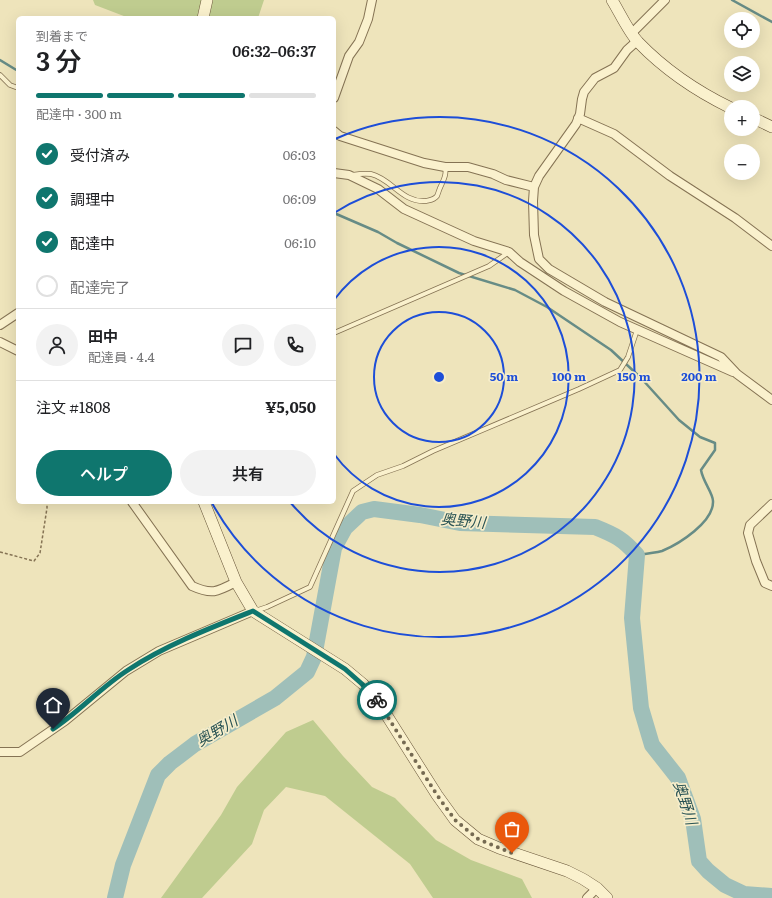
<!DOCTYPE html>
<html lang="ja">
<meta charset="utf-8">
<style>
body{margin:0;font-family:Literata,"Noto Sans JP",serif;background:#f2f2f2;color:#202124;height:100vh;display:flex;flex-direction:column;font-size:15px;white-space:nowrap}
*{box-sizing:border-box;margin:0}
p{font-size:13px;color:#757577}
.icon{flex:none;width:22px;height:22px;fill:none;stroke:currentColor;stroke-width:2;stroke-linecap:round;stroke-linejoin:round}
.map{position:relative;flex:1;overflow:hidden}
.sheet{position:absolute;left:16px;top:16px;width:320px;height:488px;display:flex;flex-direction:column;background:#fff;border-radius:6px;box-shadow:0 4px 16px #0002}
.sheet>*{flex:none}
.fabs{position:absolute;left:724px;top:12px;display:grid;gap:8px}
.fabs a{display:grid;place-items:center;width:36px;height:36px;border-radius:50%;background:#fff;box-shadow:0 4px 16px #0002;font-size:20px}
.pin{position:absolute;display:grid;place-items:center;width:34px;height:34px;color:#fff;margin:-41px -17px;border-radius:50% 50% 50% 0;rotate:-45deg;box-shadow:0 0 4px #0007}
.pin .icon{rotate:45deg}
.courier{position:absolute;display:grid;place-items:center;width:40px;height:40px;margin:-20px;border:3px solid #0f766e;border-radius:50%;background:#fff;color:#222;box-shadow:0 1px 5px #0007}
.head em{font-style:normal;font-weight:600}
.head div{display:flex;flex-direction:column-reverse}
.head{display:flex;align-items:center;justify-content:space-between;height:68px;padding:0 20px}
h1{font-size:26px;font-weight:600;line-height:30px}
.bar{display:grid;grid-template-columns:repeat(4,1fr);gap:6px 4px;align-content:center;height:48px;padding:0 20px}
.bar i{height:5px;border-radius:3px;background:#e0e0e0}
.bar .on{background:#0f766e}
.bar p{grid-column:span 4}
.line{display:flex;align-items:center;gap:10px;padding:0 20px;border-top:1px solid #e0e0e0}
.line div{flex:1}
.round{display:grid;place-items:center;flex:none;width:42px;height:42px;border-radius:21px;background:#f2f2f2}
ol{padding:0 20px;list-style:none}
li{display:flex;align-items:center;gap:12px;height:44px}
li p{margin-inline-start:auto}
li .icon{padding:4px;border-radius:50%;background:#0f766e;color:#fff;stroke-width:4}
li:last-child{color:#757577}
li i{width:22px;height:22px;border:2px solid #e0e0e0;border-radius:50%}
.primary-button{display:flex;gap:8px;margin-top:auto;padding:8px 20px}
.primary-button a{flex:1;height:46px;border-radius:24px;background:#0f766e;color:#fff;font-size:16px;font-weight:600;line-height:46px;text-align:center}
.primary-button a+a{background:#f2f2f2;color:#202124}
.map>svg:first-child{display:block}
.green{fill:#bfcc8f}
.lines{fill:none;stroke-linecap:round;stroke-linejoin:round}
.stream{stroke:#678c86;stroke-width:2.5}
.river{stroke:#9fbfb9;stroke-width:16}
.lane-casing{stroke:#857354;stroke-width:5.5}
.street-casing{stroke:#857354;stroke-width:10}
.secondary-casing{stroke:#675438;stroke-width:12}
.path{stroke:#857354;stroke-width:1.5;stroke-dasharray:3 2;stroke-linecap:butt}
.lane{stroke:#faf1cd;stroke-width:4}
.street{stroke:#faf1cd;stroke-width:8}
.secondary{stroke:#faf1cd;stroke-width:11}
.done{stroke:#756a52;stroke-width:4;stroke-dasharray:0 7.2}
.route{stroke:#0f766e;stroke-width:5}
.ring{fill:none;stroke:#1d4ed8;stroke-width:2}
.labels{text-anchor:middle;stroke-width:3.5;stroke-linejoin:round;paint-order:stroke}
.water-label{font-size:15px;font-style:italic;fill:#295354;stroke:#f6edca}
.centre{fill:#1d4ed8;stroke:#f6edca;stroke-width:2}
.ring-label{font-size:12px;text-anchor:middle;font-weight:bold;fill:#1d4ed8;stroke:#f6edca;stroke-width:3.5;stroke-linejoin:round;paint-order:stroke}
</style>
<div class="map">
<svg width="772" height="898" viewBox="0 0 772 898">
<rect width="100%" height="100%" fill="#eee4bb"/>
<!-- green -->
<path class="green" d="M93,0H264L258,18H129L95,5Z
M313,720L343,756L372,787L395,798L436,840L471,860L522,879L532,898H433L410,864L325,796L286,787L264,810L252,844L202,898H161L221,815L237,787L286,732Z"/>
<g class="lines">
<!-- stream -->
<path class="stream" d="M732,0L772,22
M0,60L18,71
M334,213L378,232L397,243L459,273L515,290L547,307L611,350L641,378L679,420L700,437L715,443V450L701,470C703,482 713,493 713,501C714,522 679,544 662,551C654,553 645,554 637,555"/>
<!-- river -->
<path class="river" d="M115,898L123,865L158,775L170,763L195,744L275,698L307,672L314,657L334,548L345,528L362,512L374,509L420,515L460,523L595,527C615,535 623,539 637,555L632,618L641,708L652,745L678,778L693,819L699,861L708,871L725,885L744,894L772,896"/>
<!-- lane casing -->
<g class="lane-casing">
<path id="lane" d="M0,75L10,85L18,88
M352,175C358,174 364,173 371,174C392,179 402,203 426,201C430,200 434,200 437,196C438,194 439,190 440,188C443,181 447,175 445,167
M334,333L489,266L509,252
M255,611L267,607L310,587L353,491L377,475L403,466L433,451L579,389L620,370L628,357L637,330"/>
</g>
<!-- street casing -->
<g class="street-casing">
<path id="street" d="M632,33L665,0
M637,41L627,50L614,68L595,78L584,92L582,99L580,114L576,124L539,176L534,187L533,201L534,235L539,259L549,269L605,302L721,357L737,374L772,400
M334,98L349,56L359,42L368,19L372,0
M578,118L614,134L670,176L735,218L772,246
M334,131L340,136L424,163L445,167H468L493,174L506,180L534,187
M334,173L349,175L378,189L404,209L474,241L509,252L520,262L564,291L620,322L733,372
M0,325L18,313
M0,342L18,351
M132,502L192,586C212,595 217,592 236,582
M772,504L750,525L748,533L756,561L765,583L772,586
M0,752H20L65,721L126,671L159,651L253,611
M587,898L597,888"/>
</g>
<!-- secondary casing -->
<g class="secondary-casing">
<path id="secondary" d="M612,0C620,13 628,31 638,42C665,70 696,91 731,108
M203,18L207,0
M753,118L772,127
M204,502L236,582L253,611L345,669L363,684L377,700L437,795L455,820L478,839L499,848L567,871L583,879L597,888L607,898"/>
</g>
<!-- path -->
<path class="path" d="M0,552L34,561L40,553L47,508V502"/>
<!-- lane -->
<use href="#lane" class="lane"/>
<!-- street -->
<use href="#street" class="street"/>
<!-- secondary -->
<use href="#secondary" class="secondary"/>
</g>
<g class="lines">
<!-- done -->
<path class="done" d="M377,700L437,795L455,820L478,839L512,853"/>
<!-- route -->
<path class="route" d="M53,729C79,712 101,687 128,670C166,645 210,628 253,611L345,669L362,684L377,700"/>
</g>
<!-- distance rings -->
<g class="ring">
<circle cx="439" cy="377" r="65"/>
<path d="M334 300A130 130 0 1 1 334 454"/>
<path d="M334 213A195 195 0 1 1 290 502"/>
<path d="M335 139A260 260 0 1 1 212 503"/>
</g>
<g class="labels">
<!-- water labels -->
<g class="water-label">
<text transform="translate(463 521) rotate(5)" y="5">奥野川</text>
<text transform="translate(217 731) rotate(-31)" y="5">奥野川</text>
<text transform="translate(685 803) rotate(72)" y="5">奥野川</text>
</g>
</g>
<circle cx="439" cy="377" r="6" class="centre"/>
<g class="ring-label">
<text x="504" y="381">50 m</text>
<text x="569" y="381">100 m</text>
<text x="634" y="381">150 m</text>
<text x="699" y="381">200 m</text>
</g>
</svg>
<div class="fabs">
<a><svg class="icon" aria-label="locate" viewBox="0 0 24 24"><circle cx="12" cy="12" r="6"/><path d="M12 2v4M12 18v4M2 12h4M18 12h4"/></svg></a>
<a><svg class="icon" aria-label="layers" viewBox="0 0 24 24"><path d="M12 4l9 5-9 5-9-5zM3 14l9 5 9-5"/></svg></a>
<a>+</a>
<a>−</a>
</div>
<div class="pin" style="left:512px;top:853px;background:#ea580c"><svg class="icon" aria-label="bag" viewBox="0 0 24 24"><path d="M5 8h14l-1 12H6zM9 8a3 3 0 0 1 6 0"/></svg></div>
<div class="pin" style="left:53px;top:729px;background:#1f2937"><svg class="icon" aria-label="home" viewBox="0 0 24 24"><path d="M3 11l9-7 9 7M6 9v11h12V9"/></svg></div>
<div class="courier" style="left:377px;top:700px"><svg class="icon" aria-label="bike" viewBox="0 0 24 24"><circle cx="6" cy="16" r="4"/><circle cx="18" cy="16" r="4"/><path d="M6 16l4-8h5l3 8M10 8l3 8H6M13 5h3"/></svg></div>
<section class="sheet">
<div class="head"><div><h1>3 分</h1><p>到着まで</p></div><em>06:32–06:37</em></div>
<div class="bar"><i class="on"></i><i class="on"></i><i class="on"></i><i></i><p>配達中 · 300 m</p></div>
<ol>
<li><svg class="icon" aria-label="check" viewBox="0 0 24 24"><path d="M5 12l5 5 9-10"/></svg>受付済み<p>06:03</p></li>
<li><svg class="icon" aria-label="check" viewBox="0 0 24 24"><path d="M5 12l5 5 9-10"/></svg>調理中<p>06:09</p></li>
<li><svg class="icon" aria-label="check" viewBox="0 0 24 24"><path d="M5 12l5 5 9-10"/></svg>配達中<p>06:10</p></li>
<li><i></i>配達完了</li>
</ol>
<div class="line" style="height:72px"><a class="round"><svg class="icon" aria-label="person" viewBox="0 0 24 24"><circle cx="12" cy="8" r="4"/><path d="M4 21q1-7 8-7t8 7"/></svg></a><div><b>田中</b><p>配達員 · 4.4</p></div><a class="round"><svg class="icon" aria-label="chat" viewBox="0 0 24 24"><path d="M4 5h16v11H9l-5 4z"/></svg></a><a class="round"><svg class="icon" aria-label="phone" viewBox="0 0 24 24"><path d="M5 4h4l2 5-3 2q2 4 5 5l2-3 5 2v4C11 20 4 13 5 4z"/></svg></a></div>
<div class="line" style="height:52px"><div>注文 #1808</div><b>¥5,050</b></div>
<div class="primary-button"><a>ヘルプ</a><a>共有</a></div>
</section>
</div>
